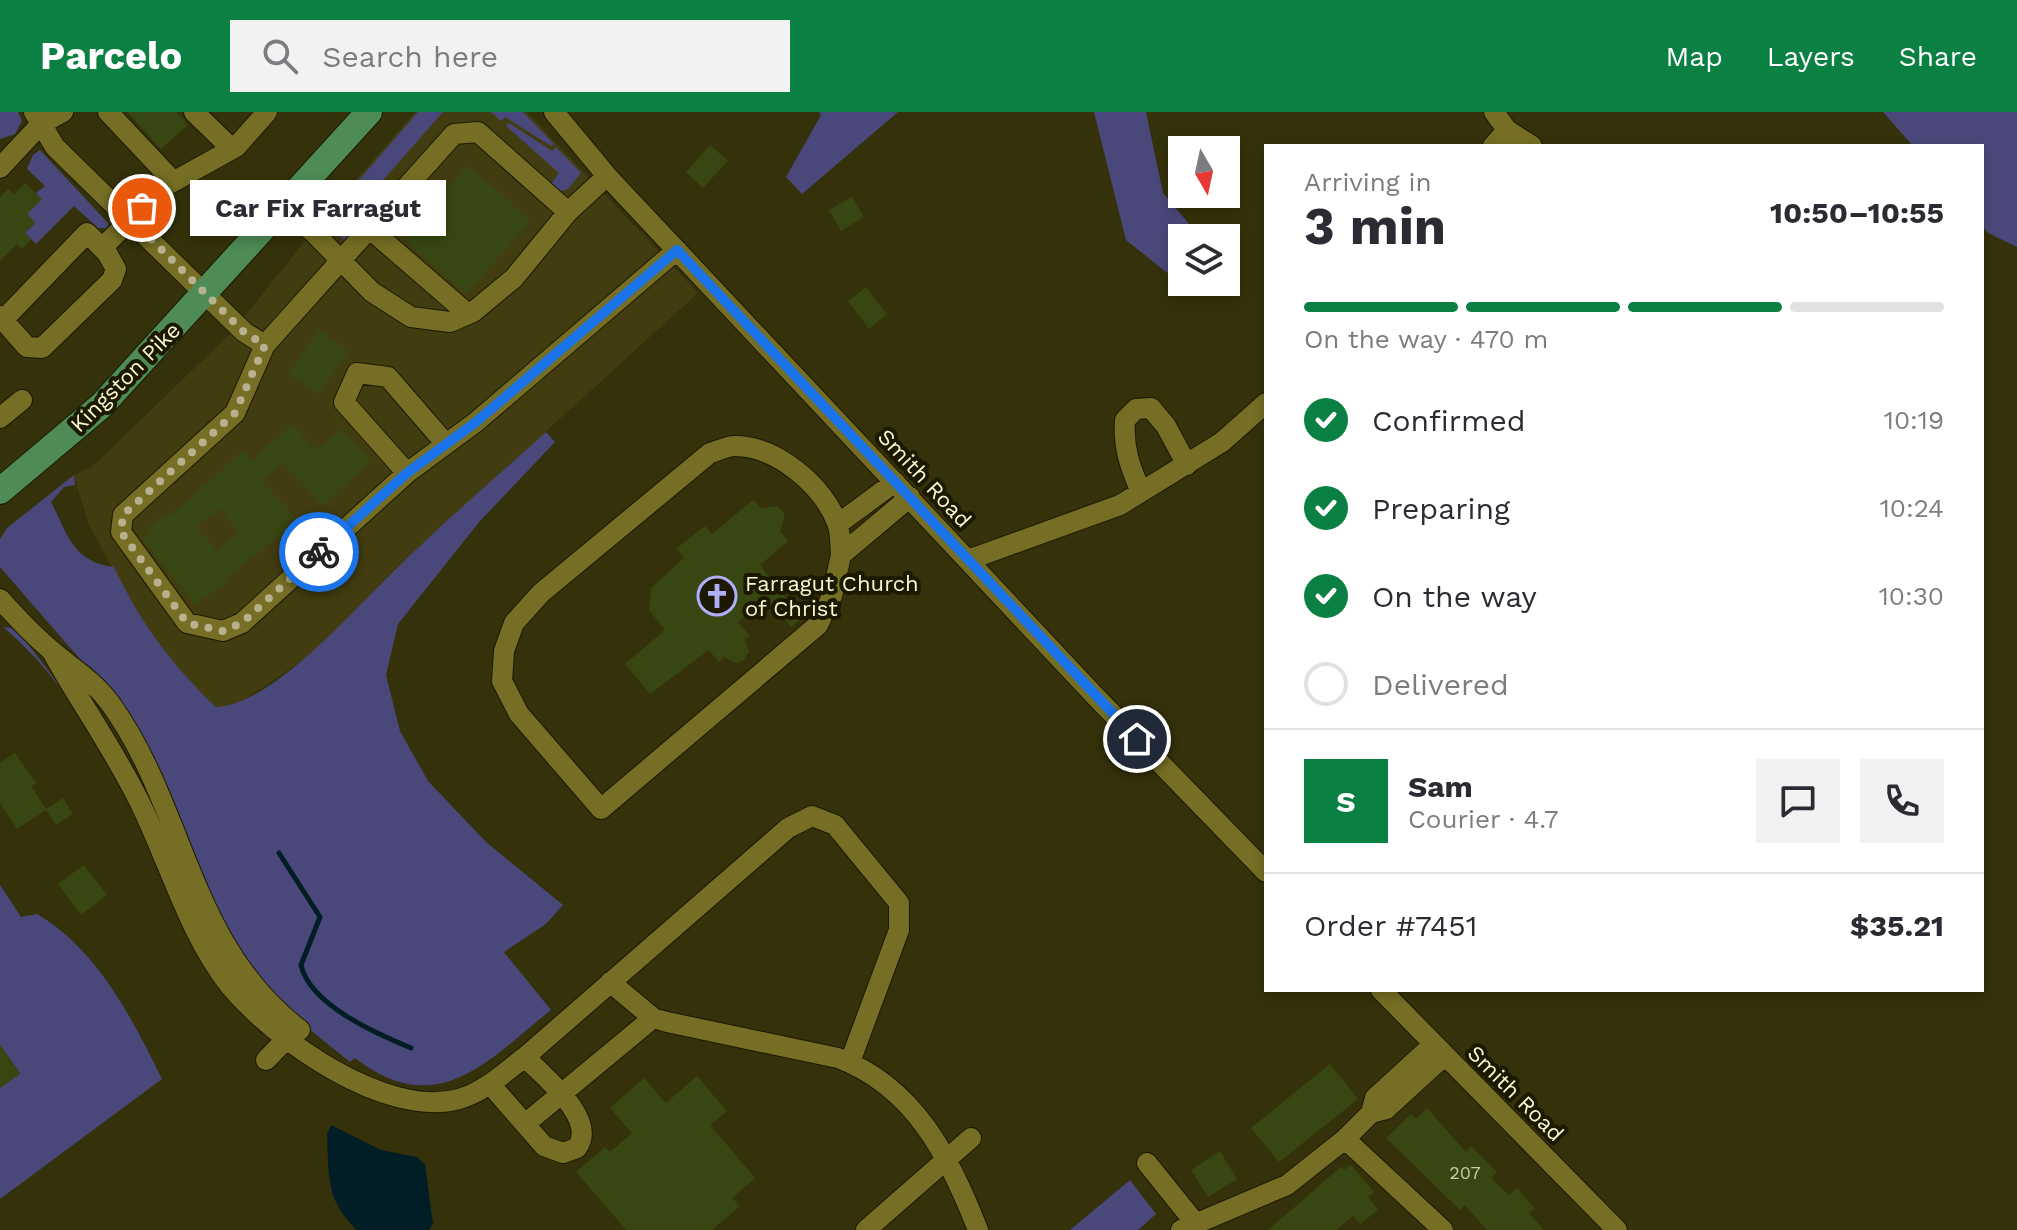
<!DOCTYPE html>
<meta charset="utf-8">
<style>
body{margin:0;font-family:"Work Sans",sans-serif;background:#f2f2f3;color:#2b2b33;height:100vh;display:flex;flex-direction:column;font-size:30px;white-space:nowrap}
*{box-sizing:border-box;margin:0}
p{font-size:26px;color:#7c7c81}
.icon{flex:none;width:44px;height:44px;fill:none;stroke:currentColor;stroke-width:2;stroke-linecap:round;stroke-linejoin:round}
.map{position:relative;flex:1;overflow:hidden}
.panel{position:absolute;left:1264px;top:32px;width:720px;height:848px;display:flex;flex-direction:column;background:#fff;border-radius:0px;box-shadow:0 4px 12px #0003}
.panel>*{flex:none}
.needle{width:52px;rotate:171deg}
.tools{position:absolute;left:1168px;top:24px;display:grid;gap:16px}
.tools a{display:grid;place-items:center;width:72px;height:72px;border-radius:0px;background:#fff;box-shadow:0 4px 12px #0003;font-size:40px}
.pin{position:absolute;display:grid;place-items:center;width:68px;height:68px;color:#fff;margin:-34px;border:4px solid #fff;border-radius:50%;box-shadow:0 2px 8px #0007}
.courier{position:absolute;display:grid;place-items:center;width:80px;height:80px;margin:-40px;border:6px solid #1a73e8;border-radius:50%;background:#fff;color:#222;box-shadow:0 2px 10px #0007}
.bubble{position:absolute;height:56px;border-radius:0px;background:#fff;box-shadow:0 4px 12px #0003;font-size:26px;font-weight:700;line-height:56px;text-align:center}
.summary em{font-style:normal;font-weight:700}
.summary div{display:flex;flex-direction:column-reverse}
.summary{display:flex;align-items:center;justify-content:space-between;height:136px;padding:0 40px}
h1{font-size:52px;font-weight:700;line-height:60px}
.bar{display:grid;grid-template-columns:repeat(4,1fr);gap:12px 8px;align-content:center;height:96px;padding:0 40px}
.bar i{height:10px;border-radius:6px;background:#e1e1e2}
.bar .selected{background:#0b8043}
.bar p{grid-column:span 4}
.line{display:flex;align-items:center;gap:20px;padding:0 40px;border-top:2px solid #e1e1e2}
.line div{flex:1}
.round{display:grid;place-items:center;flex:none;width:84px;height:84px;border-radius:0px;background:#f2f2f3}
ol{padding:0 40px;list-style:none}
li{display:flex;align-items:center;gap:24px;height:88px}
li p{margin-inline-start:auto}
li .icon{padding:8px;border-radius:50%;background:#0b8043;color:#fff;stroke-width:4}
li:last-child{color:#7c7c81}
li i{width:44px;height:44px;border:4px solid #e1e1e2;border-radius:50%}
header{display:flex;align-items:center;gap:48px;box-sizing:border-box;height:112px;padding:0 40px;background:#0b8043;color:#fff}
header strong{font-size:38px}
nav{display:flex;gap:44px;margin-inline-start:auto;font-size:28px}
.search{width:560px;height:72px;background:#f2f2f3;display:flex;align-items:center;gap:20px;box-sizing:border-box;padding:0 28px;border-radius:0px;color:#7c7c81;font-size:30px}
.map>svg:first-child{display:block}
.built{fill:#423d10}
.green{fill:#4a487a}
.water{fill:#011e27}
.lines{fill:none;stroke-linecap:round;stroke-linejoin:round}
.stream{stroke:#011e27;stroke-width:5}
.building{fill:#384711;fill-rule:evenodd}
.minor-casing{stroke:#1b1903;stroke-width:22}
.major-casing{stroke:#1b1903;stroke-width:28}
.minor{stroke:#756e24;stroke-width:20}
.major{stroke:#4e8b56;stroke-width:26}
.done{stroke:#b5b28d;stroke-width:8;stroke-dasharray:0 14.4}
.route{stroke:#1a73e8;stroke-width:10}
.labels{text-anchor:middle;stroke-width:8;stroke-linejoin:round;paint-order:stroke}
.number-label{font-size:18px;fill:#cacba2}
.street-label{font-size:22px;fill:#faf7d3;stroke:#1c1900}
.poi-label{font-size:22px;fill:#faf7d3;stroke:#1c1900;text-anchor:start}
</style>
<header>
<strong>Parcelo</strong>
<div class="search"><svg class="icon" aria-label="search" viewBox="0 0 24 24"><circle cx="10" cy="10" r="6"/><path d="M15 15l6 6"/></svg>Search here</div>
<nav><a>Map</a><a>Layers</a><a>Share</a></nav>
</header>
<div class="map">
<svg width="2017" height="1118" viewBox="0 0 2017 1118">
<rect width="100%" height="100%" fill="#35310a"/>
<!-- built -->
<path class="built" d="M415,0H527L698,181L395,457L315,540L233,595H216L181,562L138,505L88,411L74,363L92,355L232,220L337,89Z"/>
<!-- green -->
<path class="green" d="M0,0H18L22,9L15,22L0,27Z
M418,0H443L341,116L349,124L344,128L324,108Z
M491,0H523L554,32L551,34L505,5L501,9Z
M819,0H898L802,82L786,65L821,3Z
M1094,0H1146L1163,81L1201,126H1182V168L1166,160L1126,128Z
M1883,0H2017V135L1988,121L1982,114V34H1913Z
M509,11L552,39L556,35L581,61L567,78L559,79L551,72L559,61L506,14Z
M40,38L109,112L107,116H98L74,94L36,132L25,121L35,111L27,102L41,87L36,81L45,74L27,57L33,43Z
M546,320L555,330L480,409L398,512L386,563L400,619L428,669L486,730L563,793L546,812L504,840L551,898C486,950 437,1009 355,946L350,950L277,891L240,845L118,591L0,455V427L7,416L74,363L75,373L64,375L51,390C68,423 73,450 114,455C141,512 171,552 216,595C273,593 356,495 397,456C445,409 496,365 546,320Z
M3,515L11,516L21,523L113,643L206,845L267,926L224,881L208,859C142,739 112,608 3,515Z
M0,773L21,805L37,802C97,837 132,906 162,967L0,1087V976L20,961L0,933Z
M1130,1068L1156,1102L1138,1118H1070Z"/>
<!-- water -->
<path class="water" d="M331,1013L381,1038L417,1045L425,1052L433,1112L429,1118H357C325,1088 329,1063 327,1022Z"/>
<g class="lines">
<!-- stream -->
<path class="stream" d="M279,741L320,805L301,853C310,893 377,922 411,936"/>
</g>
<!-- building -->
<path class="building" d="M127,0H176L188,13L161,37Z
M710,33L728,49L703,76L686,60Z
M468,53L531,109L466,182L403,127Z
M25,71L42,87L27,102L35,111L25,121L31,127L22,137L17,132L0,149V85L8,77L14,82Z
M852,85L864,105L841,119L829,98Z
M866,175L887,202L869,217L848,189Z
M319,218L349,240L318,282L288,261Z
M291,312L316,339L341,316L371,348L323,394L283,351L262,369L295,405L283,415L285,419L224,468L226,471L220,476L195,492L142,427L152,419L149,416L166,402L169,405L243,339L252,349ZM220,396L238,420L217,439L196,415Z
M753,388L761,396L777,394L785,402L780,419L788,429L760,453L803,505L791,515L767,486L738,510L750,524L744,528L749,539L743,549L736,551L724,545L719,550L709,538L650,582L625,552L665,518L649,498L651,476L684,446L676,437L705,414L712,422Z
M15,641L36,671L31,674L46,697L63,686L73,702L56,713L46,698L17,717L0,691V651Z
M84,753L107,783L81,803L58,772Z
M0,933L20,962L0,976Z
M1330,952L1358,987L1279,1050L1251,1016Z
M697,964L727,999L710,1013L755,1066L732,1086L740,1094L712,1118H626L576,1060L605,1035L610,1040L632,1021L610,996L644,966L666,991Z
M1427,996L1466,1040L1471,1034L1497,1060L1491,1066L1509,1083L1517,1076L1535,1097L1529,1101L1544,1118H1487L1465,1093L1460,1098L1386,1026L1411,1002L1416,1007Z
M1220,1039L1237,1067L1208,1085L1191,1058Z
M1351,1053L1374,1080L1368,1085L1378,1098L1360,1112L1353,1104L1336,1118H1268L1342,1054L1344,1058Z"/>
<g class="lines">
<!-- minor casing -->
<g class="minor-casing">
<path id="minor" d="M34,0L55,35L244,220L265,233
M108,0L173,69
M194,0L232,37
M554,0L607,64L1096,585L1266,760
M1494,0L1507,18L1532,34
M1493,34L1507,18
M0,56L41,12L63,0
M283,98L313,120L372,180L411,205L450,210L473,200L514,166L568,100L607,64
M568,100L478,20L454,22L265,233L235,301L123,403L121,420L187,511L223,519L242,511L407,361L476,310L677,138
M370,117L468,202
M102,136L162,76L236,35L267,0
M0,204L3,208L27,235L42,236L112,168L116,157L107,141L87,121L3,208
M0,306L22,288
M407,361L344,290L357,261L388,265L446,332
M1141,380C1130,355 1123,336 1125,308L1136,297L1151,296L1166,314L1187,353
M838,412L895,370
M841,443C840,433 841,421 837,411C824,374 776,334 735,334C727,334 717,339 710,341L541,481L514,511L504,539L502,569L519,602L601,697L818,513L832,484L841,443L910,385
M968,448L1120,393L1222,330L1266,291
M0,487C16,505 33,523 52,539C72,556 94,569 110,591C187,698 187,831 300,918
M51,538C79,589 113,636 139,689C169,749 188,821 230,874C275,928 386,1007 459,987C484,980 505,960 525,945L788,716L812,704L835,713L899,791V818L850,950
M610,870L653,906L667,910L838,946C915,975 950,1046 978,1118
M1381,878L1617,1118
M266,948L297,916
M490,972L544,1034L563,1041L577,1036C598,1007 544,965 525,945
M1371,1001L1375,986L1434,932
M525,1012L653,906
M1345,1027L1443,1118
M1147,1051L1196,1112
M866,1118L971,1026
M1181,1118L1287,1073L1345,1027L1371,1001L1386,997L1445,943"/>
</g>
<!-- major casing -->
<g class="major-casing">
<path id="major" d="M0,379L102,293L369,0"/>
</g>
<!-- minor -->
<use href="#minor" class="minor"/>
<!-- major -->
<use href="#major" class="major"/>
</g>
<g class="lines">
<!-- done -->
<path class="done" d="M142,96L132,108L244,220L265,233L235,301L123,403L121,420L187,511L223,519L242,511L319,440"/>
<!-- route -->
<path class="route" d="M319,440L407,361L476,310L677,138L1137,627"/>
</g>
<!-- icons -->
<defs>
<g id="church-ring" transform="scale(2)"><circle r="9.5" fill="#1c1900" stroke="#afaefa" stroke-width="1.5"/><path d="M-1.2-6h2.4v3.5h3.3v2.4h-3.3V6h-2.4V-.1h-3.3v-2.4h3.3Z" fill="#afaefa"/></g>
</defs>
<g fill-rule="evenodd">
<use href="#church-ring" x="717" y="484"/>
</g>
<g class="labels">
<!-- number labels -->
<g class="number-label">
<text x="1465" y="1067">207</text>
</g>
<!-- street labels -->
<g class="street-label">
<text transform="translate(125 265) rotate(-45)" y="8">Kingston Pike</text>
<text transform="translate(925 366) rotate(47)" y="8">Smith Road</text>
<text transform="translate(1516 981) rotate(45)" y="8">Smith Road</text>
</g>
<!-- poi labels -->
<g class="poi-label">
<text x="745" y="479">Farragut Church<tspan x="745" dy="25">of Christ</tspan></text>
</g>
</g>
</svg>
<div class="tools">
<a><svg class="needle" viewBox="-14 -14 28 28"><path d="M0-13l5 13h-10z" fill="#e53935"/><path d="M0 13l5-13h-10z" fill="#7c7c81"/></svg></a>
<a><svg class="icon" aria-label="layers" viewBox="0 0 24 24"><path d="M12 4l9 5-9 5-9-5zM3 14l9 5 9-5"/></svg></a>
</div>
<div class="pin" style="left:142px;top:96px;background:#ea580c"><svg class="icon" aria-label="bag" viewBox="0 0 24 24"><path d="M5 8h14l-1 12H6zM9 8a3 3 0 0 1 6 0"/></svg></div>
<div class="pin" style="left:1137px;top:627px;background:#1f2937"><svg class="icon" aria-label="home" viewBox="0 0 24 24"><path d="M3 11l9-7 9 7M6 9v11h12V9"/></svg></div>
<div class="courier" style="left:319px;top:440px"><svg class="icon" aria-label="bike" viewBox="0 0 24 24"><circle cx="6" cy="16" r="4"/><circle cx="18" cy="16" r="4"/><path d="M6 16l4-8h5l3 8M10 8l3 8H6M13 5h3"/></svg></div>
<div class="bubble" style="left:190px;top:68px;width:256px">Car Fix Farragut</div>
<section class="panel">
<div class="summary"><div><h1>3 min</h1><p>Arriving in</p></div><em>10:50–10:55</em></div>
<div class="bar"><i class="selected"></i><i class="selected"></i><i class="selected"></i><i></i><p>On the way · 470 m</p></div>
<ol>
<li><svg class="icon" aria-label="check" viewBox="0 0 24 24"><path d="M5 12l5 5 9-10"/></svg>Confirmed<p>10:19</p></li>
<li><svg class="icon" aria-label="check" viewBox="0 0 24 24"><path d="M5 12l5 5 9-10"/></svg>Preparing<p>10:24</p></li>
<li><svg class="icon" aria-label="check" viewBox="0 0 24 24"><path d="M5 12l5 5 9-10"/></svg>On the way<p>10:30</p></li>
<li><i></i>Delivered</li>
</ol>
<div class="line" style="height:144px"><b class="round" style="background:#0b8043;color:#fff">S</b><div><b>Sam</b><p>Courier · 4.7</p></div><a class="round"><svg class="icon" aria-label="chat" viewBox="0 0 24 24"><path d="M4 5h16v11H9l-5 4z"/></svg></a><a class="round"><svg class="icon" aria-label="phone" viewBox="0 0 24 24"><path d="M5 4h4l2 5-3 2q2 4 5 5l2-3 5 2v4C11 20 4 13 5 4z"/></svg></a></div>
<div class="line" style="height:104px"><div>Order #7451</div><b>$35.21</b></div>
</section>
</div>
